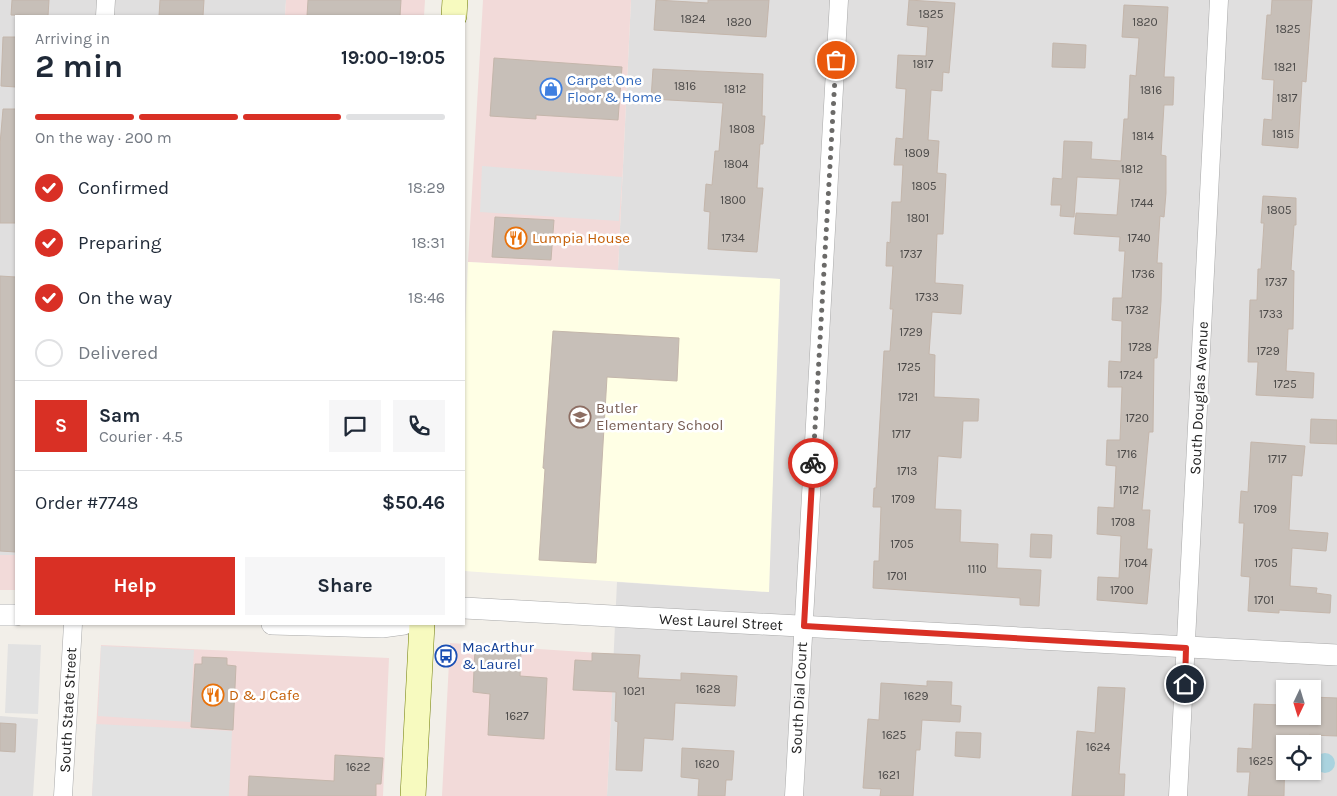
<!DOCTYPE html>
<meta charset="utf-8">
<style>
body{margin:0;font-family:Karla,sans-serif;background:#f6f6f7;color:#1f2937;height:100vh;display:flex;flex-direction:column;font-size:19px;white-space:nowrap}
*{box-sizing:border-box;margin:0}
p{font-size:16px;color:#747a83}
.icon{flex:none;width:28px;height:28px;fill:none;stroke:currentColor;stroke-width:2;stroke-linecap:round;stroke-linejoin:round}
.map{position:relative;flex:1;overflow:hidden}
.details{position:absolute;left:15px;top:15px;width:450px;height:610px;display:flex;flex-direction:column;background:#fff;border-radius:0px;box-shadow:0 1px 4px #0004}
.details>*{flex:none}
.needle{width:32px;rotate:184deg}
.fabs{position:absolute;left:1276px;top:680px;display:grid;gap:10px}
.fabs a{display:grid;place-items:center;width:45px;height:45px;border-radius:0px;background:#fff;box-shadow:0 1px 4px #0004;font-size:25px}
.pin{position:absolute;display:grid;place-items:center;width:42px;height:42px;color:#fff;margin:-21px;border:2px solid #fff;border-radius:50%;box-shadow:0 1px 5px #0007}
.courier{position:absolute;display:grid;place-items:center;width:50px;height:50px;margin:-25px;border:4px solid #d93025;border-radius:50%;background:#fff;color:#222;box-shadow:0 1px 6px #0007}
.head em{font-style:normal;font-weight:700}
.head div{display:flex;flex-direction:column-reverse}
.head{display:flex;align-items:center;justify-content:space-between;height:85px;padding:0 20px}
h1{font-size:32px;font-weight:700;line-height:38px}
.bar{display:grid;grid-template-columns:repeat(4,1fr);gap:8px 5px;align-content:center;height:60px;padding:0 20px}
.bar i{height:6px;border-radius:4px;background:#e0e1e3}
.bar .active{background:#d93025}
.bar p{grid-column:span 4}
.line{display:flex;align-items:center;gap:12px;padding:0 20px;border-top:1px solid #e0e1e3}
.line div{flex:1}
.round{display:grid;place-items:center;flex:none;width:52px;height:52px;border-radius:0px;background:#f6f6f7}
ol{padding:0 20px;list-style:none}
li{display:flex;align-items:center;gap:15px;height:55px}
li p{margin-inline-start:auto}
li .icon{padding:5px;border-radius:50%;background:#d93025;color:#fff;stroke-width:4}
li:last-child{color:#747a83}
li i{width:28px;height:28px;border:2px solid #e0e1e3;border-radius:50%}
.action{display:flex;gap:10px;margin-top:auto;padding:10px 20px}
.action a{flex:1;height:58px;border-radius:0px;background:#d93025;color:#fff;font-size:20px;font-weight:700;line-height:58px;text-align:center}
.action a+a{background:#f6f6f7;color:#1f2937}
.map>svg:first-child{display:block}
.residential{fill:#e0dfdf;fill-rule:evenodd}
.commercial{fill:#f2dad9}
.education{fill:#ffffe5}
.parking{fill:#e2e2e2}
.water{fill:#aad3df}
.building{fill:#c7bfb8;stroke:#c4b6ab}
.lines{fill:none;stroke-linecap:round;stroke-linejoin:round}
.minor-casing{stroke:#a9a9a9;stroke-width:19}
.tertiary-casing{stroke:#a9a9a9;stroke-width:22}
.secondary-casing{stroke:#707d05;stroke-width:26}
.minor{stroke:#fff;stroke-width:18}
.tertiary{stroke:#fff;stroke-width:21}
.secondary{stroke:#f7fabf;stroke-width:25}
.done{stroke:#6b6a68;stroke-width:5;stroke-dasharray:0 9}
.route{stroke:#d93025;stroke-width:6}
.labels{text-anchor:middle;stroke-width:5;stroke-linejoin:round;paint-order:stroke}
.number-label{font-size:12px;fill:#4b4948}
.shop-label{font-size:15px;fill:#366cbe;stroke:#fff;text-anchor:start}
.food-label{font-size:15px;fill:#c56008;stroke:#fff;text-anchor:start}
.street-label{font-size:15px;fill:#222;stroke:#fff}
.education-label{font-size:15px;fill:#785e54;stroke:#fff;text-anchor:start}
.transit-label{font-size:15px;fill:#164399;stroke:#fff;text-anchor:start}
</style>
<div class="map">
<svg width="1337" height="796" viewBox="0 0 1337 796">
<rect width="100%" height="100%" fill="#f2efe9"/>
<!-- residential -->
<path class="residential" d="M0,0H286L285,16H16V555H0Z
M631,0H1337V796H607L617,582L768,592L780,279L618,270ZM1285,689H1312V716H1285ZM1285,744H1312V771H1285Z
M0,716L38,719L33,796H0Z"/>
<!-- commercial -->
<path class="commercial" d="M286,0H425L424,16H285Z
M483,0H631L618,270L468,262Z
M0,555H16V590H0Z
M450,643L614,654L607,796H442Z
M101,645L389,658L383,796H92Z"/>
<!-- education -->
<path class="education" d="M468,262L780,279L769,592L464,571V355Z"/>
<!-- parking -->
<path class="parking" d="M482,166L622,177L619,221L480,212Z
M8,644L41,645L38,714L5,713Z
M101,646L194,650L190,722L98,716Z
M96,724L232,731L229,796H92Z"/>
<!-- water -->
<path class="water" d="M1315 763a10 10 0 1 1 20 0a10 10 0 1 1-20 0Z"/>
<!-- building -->
<path class="building" d="M12,0H49L48,16L11,15Z
M160,0H204L203,16H159Z
M308,0H401L400,16H307Z
M656,0L708,3V0H769L766,37L654,30Z
M909,0L955,3L949,73L943,72L942,91L931,90L928,140L939,141L937,173L946,174L943,234H937L935,283L963,285L961,314L932,312L929,354L935,355L934,397L979,399L978,421H963L961,458L938,456L935,509L961,510L960,542L998,544L997,568L1041,570L1039,606L1020,605V598L873,588L874,561H879L881,507H873L874,488H876L884,351H890L893,309H890L893,266H886L887,242L890,243L892,202H901L903,165H894L896,138L903,139L906,89L896,88L898,55L926,56L928,27L907,25Z
M1272,0H1312L1306,82L1302,81L1298,148L1262,145L1264,119L1272,120L1274,80L1262,79L1267,15H1271Z
M1124,5L1168,7L1164,77H1174L1173,105H1164L1161,155L1166,156V193L1164,217L1160,216L1157,263H1162L1161,301L1157,358H1154L1153,432H1149L1142,510H1150L1147,549H1152L1147,604L1097,600L1098,577L1119,578L1121,536L1097,534L1098,507L1114,508L1116,466L1106,465L1107,440H1120L1122,387H1108L1109,361L1121,362L1122,321L1112,320L1113,298H1122L1125,251H1119L1120,237L1074,234L1076,213L1117,215L1120,179L1077,177L1074,217L1060,216L1061,205H1051L1053,178L1062,179L1064,141L1092,142L1091,159L1121,161L1124,119H1128L1130,75L1136,76L1139,38L1122,37Z
M3,37H16V87L1,86Z
M1053,43L1086,45L1085,68L1052,67Z
M494,58L622,67L618,120L536,115V119L490,116Z
M653,69L763,74L762,116H765L763,144H760L757,188H763L757,252L708,249L710,212L704,211L706,184L712,185L715,151H719L723,103L651,99Z
M3,109H16V223H0V144Z
M1263,196L1296,198V225H1294L1291,270L1294,271L1293,329H1288L1286,371L1314,373L1313,398L1256,395L1258,362H1248L1250,300H1257L1258,269H1261L1264,223H1261Z
M495,217L554,220L551,260L492,257Z
M0,276L16,277V552L0,551Z
M553,331L679,338L677,381L607,377L596,563L539,560L545,469L543,468Z
M1311,419L1337,420V444L1310,443Z
M1251,442L1305,446L1302,476L1292,475L1289,530L1328,533L1326,551L1292,548L1290,586L1317,588L1316,593L1331,595L1330,613L1279,610V613L1248,611L1250,577L1241,576L1244,523H1239L1241,491L1248,492Z
M1031,534L1052,535L1051,558L1030,557Z
M475,648L521,650L520,676L547,678L544,739L488,735L490,694L473,692Z
M592,653L640,655L638,678L681,680V673L737,676L735,706L675,703L673,740L644,738L642,771L616,770L618,722L615,721L616,692L573,690L575,660L592,661Z
M202,657L227,658V665L236,666L233,730L191,727L195,664H202Z
M927,681L952,682L951,705L961,706L960,722L922,720L920,750H916L913,796H880L881,789L863,788L868,719L879,720L881,683L927,686Z
M1098,687L1125,688L1119,774H1125L1124,796H1072L1077,731L1095,733Z
M1282,695H1285V716H1312V697L1337,698V736L1309,735L1308,744H1285L1284,796H1248L1250,772H1237L1238,748L1252,749L1254,704L1281,705Z
M0,723L16,724L15,752L0,751Z
M956,732L981,733L980,758L955,756Z
M682,748L734,751L732,780H726L725,796H698L699,779L681,777Z
M335,755L383,758L381,784H376V796H248L249,776L334,781Z"/>
<g class="lines">
<!-- minor casing -->
<g class="minor-casing">
<path id="minor" d="M105,16L106,0
M63,796L73,624
M794,796L839,0
M1178,796L1219,0"/>
</g>
<!-- tertiary casing -->
<g class="tertiary-casing">
<path id="tertiary" d="M464,608L1337,655
M0,615H16
M272,624L382,627L404,624"/>
</g>
<!-- secondary casing -->
<g class="secondary-casing">
<path id="secondary" d="M454,16L455,0
M413,796L422,624"/>
</g>
<!-- minor -->
<use href="#minor" class="minor"/>
<!-- tertiary -->
<use href="#tertiary" class="tertiary"/>
<!-- secondary -->
<use href="#secondary" class="secondary"/>
</g>
<g class="lines">
<!-- done -->
<path class="done" d="M813,463L836,60"/>
<!-- route -->
<path class="route" d="M813,463L804,626L1186,648L1185,684"/>
</g>
<!-- icons -->
<defs>
<g id="shop-ring" transform="scale(1.125)"><circle r="9.5" fill="#fff" stroke="#3f7fe0" stroke-width="1.5"/><path d="M-5-2.5h2.3a2.7 3.5 0 0 1 5.4 0H5L5.5 6h-11ZM-1.5-2.5h3a1.5 2.3 0 0 0-3 0Z" fill="#3f7fe0"/></g>
<g id="restaurant-ring" transform="scale(1.125)"><circle r="9.5" fill="#fff" stroke="#e8710a" stroke-width="1.5"/><path d="M-5-6h1v4h1v-4h1v4h1v-4h1v5L-1.5 .5V6h-2V.5L-5-1ZM5-6V6H3V1.5H1.5Q1.5-4 5-6Z" fill="#e8710a"/></g>
<g id="school-ring" transform="scale(1.125)"><circle r="9.5" fill="#fff" stroke="#8d6e63" stroke-width="1.5"/><path d="M0-5L7-2L0 1L-7-2ZM-4 1L0 2.5L4 1V4Q0 6-4 4Z" fill="#8d6e63"/></g>
<g id="bus-ring" transform="scale(1.125)"><circle r="9.5" fill="#fff" stroke="#1a4fb4" stroke-width="1.5"/><path d="M-5-6H5V4H4V6H2V4H-2V6H-4V4H-5ZM-3.5-4V0h7V-4ZM-3.5 1.2v1.5H-2V1.2ZM2 1.2v1.5H3.5V1.2Z" fill="#1a4fb4"/></g>
</defs>
<g fill-rule="evenodd">
<use href="#shop-ring" x="551" y="89"/>
<use href="#restaurant-ring" x="516" y="238"/>
<use href="#school-ring" x="580" y="417"/>
<use href="#bus-ring" x="446" y="656"/>
<use href="#restaurant-ring" x="213" y="695"/>
</g>
<g class="labels">
<!-- number labels -->
<g class="number-label">
<text x="931" y="18">1825</text>
<text x="693" y="23">1824</text>
<text x="739" y="26">1820</text>
<text x="1145" y="26">1820</text>
<text x="1288" y="33">1825</text>
<text x="923" y="68">1817</text>
<text x="1285" y="71">1821</text>
<text x="685" y="90">1816</text>
<text x="735" y="93">1812</text>
<text x="1151" y="94">1816</text>
<text x="1287" y="102">1817</text>
<text x="742" y="133">1808</text>
<text x="1283" y="138">1815</text>
<text x="1143" y="140">1814</text>
<text x="917" y="157">1809</text>
<text x="736" y="168">1804</text>
<text x="1132" y="173">1812</text>
<text x="924" y="190">1805</text>
<text x="733" y="204">1800</text>
<text x="1142" y="207">1744</text>
<text x="1279" y="214">1805</text>
<text x="918" y="222">1801</text>
<text x="733" y="242">1734</text>
<text x="1139" y="242">1740</text>
<text x="911" y="258">1737</text>
<text x="1143" y="278">1736</text>
<text x="1276" y="286">1737</text>
<text x="927" y="301">1733</text>
<text x="1137" y="314">1732</text>
<text x="1271" y="318">1733</text>
<text x="911" y="336">1729</text>
<text x="1140" y="351">1728</text>
<text x="1268" y="355">1729</text>
<text x="909" y="371">1725</text>
<text x="1131" y="379">1724</text>
<text x="1285" y="388">1725</text>
<text x="908" y="401">1721</text>
<text x="1137" y="422">1720</text>
<text x="901" y="438">1717</text>
<text x="1127" y="458">1716</text>
<text x="1277" y="463">1717</text>
<text x="907" y="475">1713</text>
<text x="1129" y="494">1712</text>
<text x="903" y="503">1709</text>
<text x="1265" y="513">1709</text>
<text x="1123" y="526">1708</text>
<text x="902" y="548">1705</text>
<text x="1136" y="567">1704</text>
<text x="1266" y="567">1705</text>
<text x="977" y="573">1110</text>
<text x="897" y="580">1701</text>
<text x="1122" y="594">1700</text>
<text x="1264" y="604">1701</text>
<text x="708" y="693">1628</text>
<text x="634" y="695">1021</text>
<text x="916" y="700">1629</text>
<text x="517" y="720">1627</text>
<text x="894" y="739">1625</text>
<text x="1098" y="751">1624</text>
<text x="1261" y="765">1625</text>
<text x="707" y="768">1620</text>
<text x="358" y="771">1622</text>
<text x="889" y="779">1621</text>
</g>
<!-- shop labels -->
<g class="shop-label">
<text x="567" y="85">Carpet One<tspan x="567" dy="17">Floor &amp; Home</tspan></text>
</g>
<!-- food labels -->
<g class="food-label">
<text x="532" y="243">Lumpia House</text>
<text x="229" y="700">D &amp; J Cafe</text>
</g>
<!-- street labels -->
<g class="street-label">
<text transform="translate(1199 398) rotate(-87)" y="5">South Douglas Avenue</text>
<text transform="translate(721 622) rotate(3)" y="5">West Laurel Street</text>
<text transform="translate(799 698) rotate(-87)" y="5">South Dial Court</text>
<text transform="translate(68 710) rotate(-87)" y="5">South State Street</text>
</g>
<!-- education labels -->
<g class="education-label">
<text x="596" y="413">Butler<tspan x="596" dy="17">Elementary School</tspan></text>
</g>
<!-- transit labels -->
<g class="transit-label">
<text x="462" y="652">MacArthur<tspan x="462" dy="17">&amp; Laurel</tspan></text>
</g>
</g>
</svg>
<div class="fabs">
<a><svg class="needle" viewBox="-14 -14 28 28"><path d="M0-13l5 13h-10z" fill="#e53935"/><path d="M0 13l5-13h-10z" fill="#747a83"/></svg></a>
<a><svg class="icon" aria-label="locate" viewBox="0 0 24 24"><circle cx="12" cy="12" r="6"/><path d="M12 2v4M12 18v4M2 12h4M18 12h4"/></svg></a>
</div>
<div class="pin" style="left:836px;top:60px;background:#ea580c"><svg class="icon" aria-label="bag" viewBox="0 0 24 24"><path d="M5 8h14l-1 12H6zM9 8a3 3 0 0 1 6 0"/></svg></div>
<div class="pin" style="left:1185px;top:684px;background:#1f2937"><svg class="icon" aria-label="home" viewBox="0 0 24 24"><path d="M3 11l9-7 9 7M6 9v11h12V9"/></svg></div>
<div class="courier" style="left:813px;top:463px"><svg class="icon" aria-label="bike" viewBox="0 0 24 24"><circle cx="6" cy="16" r="4"/><circle cx="18" cy="16" r="4"/><path d="M6 16l4-8h5l3 8M10 8l3 8H6M13 5h3"/></svg></div>
<section class="details">
<div class="head"><div><h1>2 min</h1><p>Arriving in</p></div><em>19:00–19:05</em></div>
<div class="bar"><i class="active"></i><i class="active"></i><i class="active"></i><i></i><p>On the way · 200 m</p></div>
<ol>
<li><svg class="icon" aria-label="check" viewBox="0 0 24 24"><path d="M5 12l5 5 9-10"/></svg>Confirmed<p>18:29</p></li>
<li><svg class="icon" aria-label="check" viewBox="0 0 24 24"><path d="M5 12l5 5 9-10"/></svg>Preparing<p>18:31</p></li>
<li><svg class="icon" aria-label="check" viewBox="0 0 24 24"><path d="M5 12l5 5 9-10"/></svg>On the way<p>18:46</p></li>
<li><i></i>Delivered</li>
</ol>
<div class="line" style="height:90px"><b class="round" style="background:#d93025;color:#fff">S</b><div><b>Sam</b><p>Courier · 4.5</p></div><a class="round"><svg class="icon" aria-label="chat" viewBox="0 0 24 24"><path d="M4 5h16v11H9l-5 4z"/></svg></a><a class="round"><svg class="icon" aria-label="phone" viewBox="0 0 24 24"><path d="M5 4h4l2 5-3 2q2 4 5 5l2-3 5 2v4C11 20 4 13 5 4z"/></svg></a></div>
<div class="line" style="height:65px"><div>Order #7748</div><b>$50.46</b></div>
<div class="action"><a>Help</a><a>Share</a></div>
</section>
</div>
